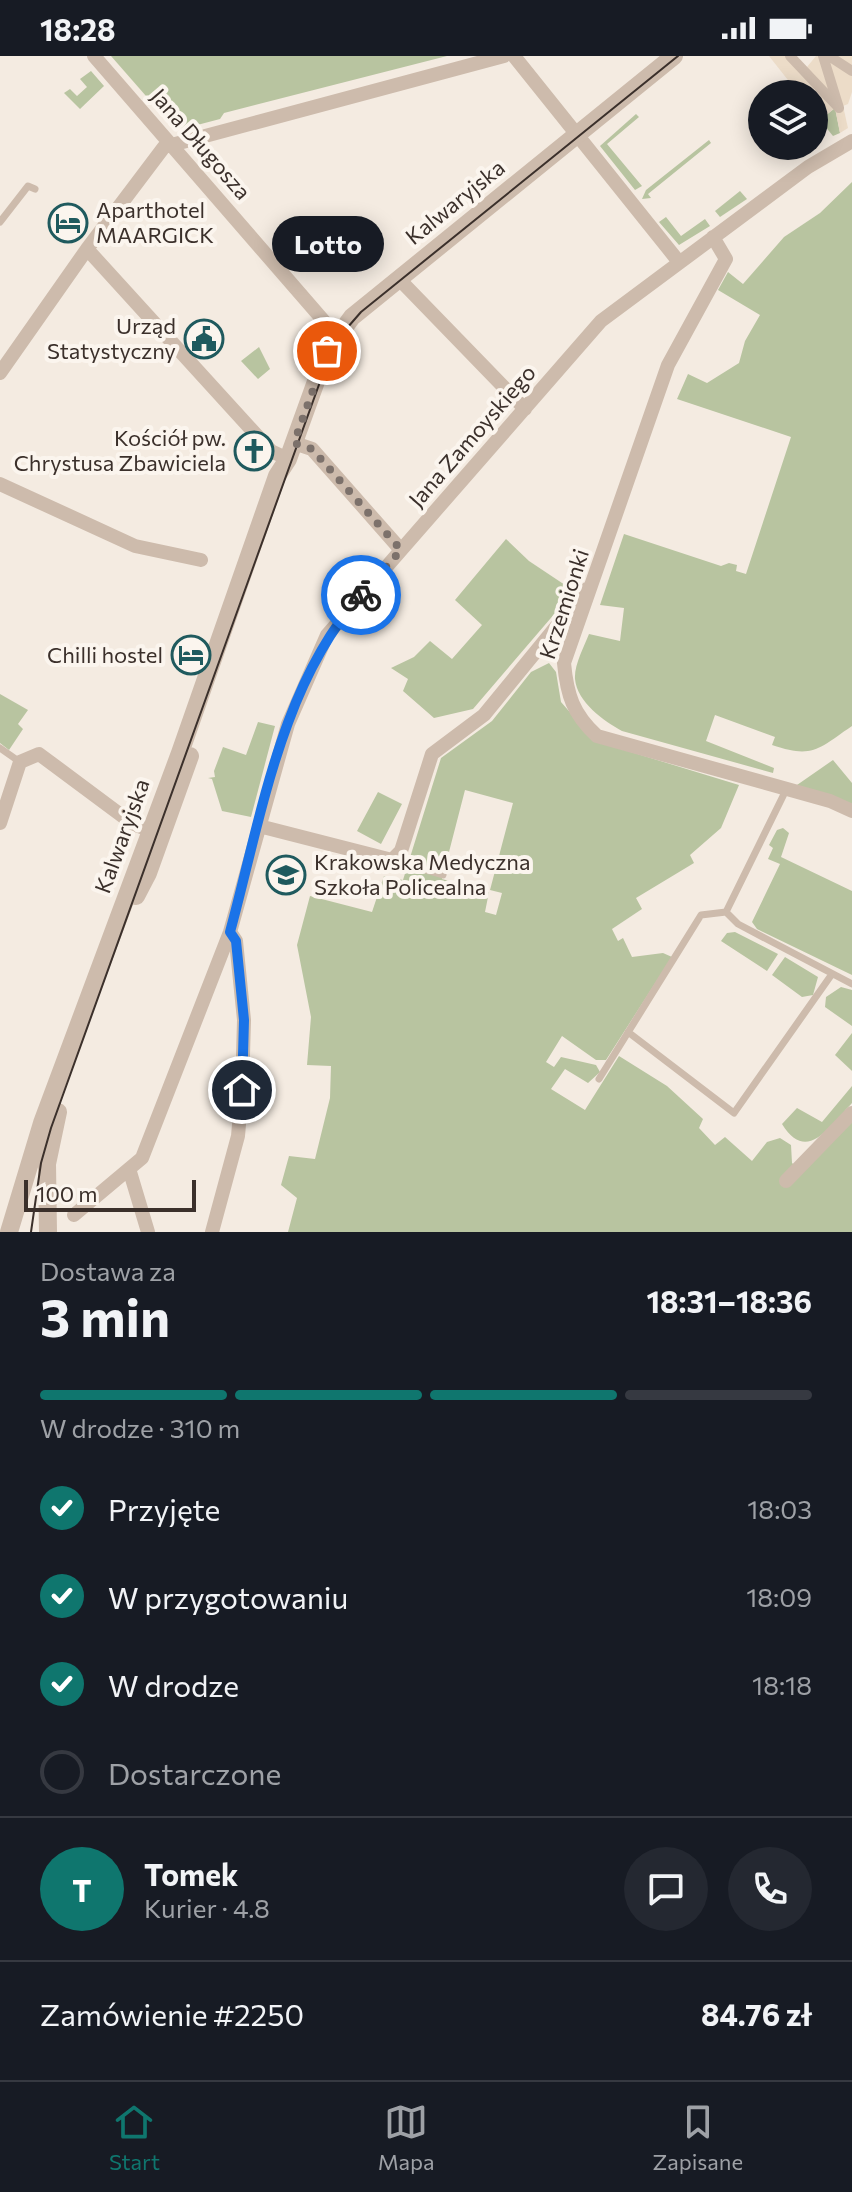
<!DOCTYPE html>
<html lang="pl">
<meta charset="utf-8">
<style>
body{margin:0;font-family:Commissioner,sans-serif;background:#242831;color:#f1f3f6;height:100vh;display:flex;flex-direction:column;font-size:30px;white-space:nowrap}
*{box-sizing:border-box;margin:0}
p{font-size:26px;color:#9ea1a6}
.icon{flex:none;width:44px;height:44px;fill:none;stroke:currentColor;stroke-width:2;stroke-linecap:round;stroke-linejoin:round}
.map{position:relative;height:1176px;overflow:hidden}
.panel{display:flex;flex-direction:column;background:#171b24;flex:1}
.panel>*{flex:none}
.tools{position:absolute;left:748px;top:24px;display:grid;gap:16px}
.tools a{display:grid;place-items:center;width:80px;height:80px;border-radius:50%;background:#171b24;box-shadow:0 4px 20px #0003;font-size:40px}
.scale{position:absolute;left:24px;bottom:20px;width:172px;box-sizing:border-box;padding-left:8px;border:4px solid #3b302b;border-top:0;font-size:22px;line-height:28px;white-space:nowrap;color:#3b302b;-webkit-text-stroke:6px #fbf5ee;paint-order:stroke}
.pin{position:absolute;display:grid;place-items:center;width:68px;height:68px;color:#fff;margin:-34px;border:4px solid #fff;border-radius:50%;box-shadow:0 2px 8px #0007}
.courier{position:absolute;display:grid;place-items:center;width:80px;height:80px;margin:-40px;border:6px solid #1a73e8;border-radius:50%;background:#fff;color:#222;box-shadow:0 2px 10px #0007}
.bubble{position:absolute;height:56px;border-radius:28px;background:#171b24;box-shadow:0 4px 20px #0003;font-size:26px;font-weight:700;line-height:56px;text-align:center}
.overview em{font-style:normal;font-weight:700}
.overview div{display:flex;flex-direction:column-reverse}
.overview{display:flex;align-items:center;justify-content:space-between;height:136px;padding:0 40px}
h1{font-size:52px;font-weight:700;line-height:60px}
.bar{display:grid;grid-template-columns:repeat(4,1fr);gap:12px 8px;align-content:center;height:96px;padding:0 40px}
.bar i{height:10px;border-radius:6px;background:#363941}
.bar .selected{background:#0f766e}
.bar p{grid-column:span 4}
.line{display:flex;align-items:center;gap:20px;padding:0 40px;border-top:2px solid #363941}
.line div{flex:1}
.round{display:grid;place-items:center;flex:none;width:84px;height:84px;border-radius:42px;background:#242831}
ol{padding:0 40px;list-style:none}
li{display:flex;align-items:center;gap:24px;height:88px}
li p{margin-inline-start:auto}
li .icon{padding:8px;border-radius:50%;background:#0f766e;color:#fff;stroke-width:4}
li:last-child{color:#9ea1a6}
li i{width:44px;height:44px;border:4px solid #363941;border-radius:50%}
.status{display:flex;justify-content:space-between;align-items:center;height:56px;padding:0 40px;background:#171b24;direction:ltr}
.status svg{height:22px;fill:currentColor}
.tab-bar{display:flex;justify-content:space-around;align-items:center;height:112px;border-top:2px solid #363941;background:#171b24;font-size:22px;color:#9ea1a6}
.tab-bar a{display:grid;justify-items:center;gap:4px}
.tab-bar .selected{color:#0f766e}
.map>svg:first-child{display:block}
.green{fill:#b8c4a0;fill-rule:evenodd}
.plaza{fill:#ecdcc8}
.lines{fill:none;stroke-linecap:round;stroke-linejoin:round}
.service{stroke:#cdbbac;stroke-width:7}
.pedestrian{stroke:#cdbbac;stroke-width:10}
.minor{stroke:#cdbbac;stroke-width:14}
.tertiary{stroke:#cdbbac;stroke-width:18}
.tram{stroke:#3b302b;stroke-width:2}
.done{stroke:#7c716b;stroke-width:8;stroke-dasharray:0 14.4}
.route{stroke:#1a73e8;stroke-width:10}
.labels{text-anchor:middle;stroke-width:8;stroke-linejoin:round;paint-order:stroke}
.street-label{font-size:22px;fill:#3b302b;stroke:#fbf5ee}
.poi-label{font-size:22px;fill:#3b302b;stroke:#fbf5ee;text-anchor:end}
</style>
<div class="status"><b>18:28</b><svg viewBox="0 0 49 12"><path d="M0 12V9h3v3zM5 12V6h3v6zM10 12V3h3v9zM15 12V0h3v12zM26 1h20v11H26zM47 4h2v5h-2z"/></svg></div>
<div class="map">
<svg width="852" height="1176" viewBox="0 0 852 1176">
<rect width="100%" height="100%" fill="#f4ebe1"/>
<!-- green -->
<path class="green" d="M111,0H447L224,57L220,63L182,73L167,64Z
M91,15L104,30L80,53L64,37L70,33L77,40L87,31L80,23Z
M835,52L840,77L833,80L820,64Z
M636,58L639,61L607,88L642,130L635,134L600,90Z
M709,84L711,87L648,138L651,142L642,143L646,134Z
M852,126V670C818,693 813,703 772,689L775,681L715,659L706,685L774,712L773,717L622,675C604,665 577,646 575,623C574,609 584,591 589,578L620,585L624,552L600,549L624,478L721,510L729,507L737,509L736,515L746,518L791,381L677,343L688,318L707,327L739,307L745,285L760,259L718,234L728,216L743,228L784,181L820,157Z
M740,135L747,143L720,161L715,155Z
M666,161L681,180L705,163L710,170L679,189L659,166Z
M259,291L270,313L258,323L241,305Z
M506,483L529,505L574,535L473,653L434,662L403,635L408,623L391,612L414,601L430,585L452,603L482,569L455,544Z
M549,607L556,616L561,646L595,685L739,729L721,772L690,799L694,807L636,842L642,853L612,873L618,885L623,882L632,901L663,897L672,901L606,1004H596L562,980L546,1006L554,1011L561,1001L596,1009L600,1016L588,1027L565,1013L551,1033L585,1054L619,1000L667,1030L703,1063L699,1072L715,1089L725,1081L752,1105L767,1086L780,1082L791,1089L792,1107L802,1116L852,1065V1176H288L297,1142L281,1129L289,1100L315,1103L330,1042L331,1010L307,1009L311,961L297,889L310,840L372,856L384,820L403,824L441,702L492,665L531,616ZM465,734L513,747L490,834L502,837L496,859L485,856L489,836L442,823Z
M0,638L28,654L18,668L23,673L9,694L0,687Z
M258,666L275,670L251,761L222,755L212,723L208,722L215,721L214,715L223,691L246,699Z
M833,704L852,727V748L797,729Z
M378,736L402,748L381,788L357,775Z
M783,772L789,777L781,801L852,835V919L757,873L752,866L780,808L768,803L773,792L769,789L777,774Z
M735,876L778,898L767,915L721,885L727,877Z
M785,901L818,921L813,939L802,941L772,919Z
M841,931L852,934V970L825,951L826,941Z
M852,977V1015L835,999Z
M852,1030V1047C829,1071 807,1108 782,1068L797,1052L822,1066Z"/>
<!-- plaza -->
<path class="plaza" d="M769,0H794L807,11L816,0H852V36L848,48L843,50L848,72L840,77L835,52L820,64L814,56V38H799Z"/>
<g class="lines">
<!-- service -->
<path class="service" d="M0,166L28,130L35,133
M0,692L20,706
M786,734L726,856L738,868L852,928
M394,805L443,819
M628,976L734,1057L832,918
M599,1023L701,859L726,856"/>
<!-- pedestrian -->
<path class="pedestrian" d="M790,0L839,52L823,0
M829,0L852,15"/>
<!-- minor -->
<path class="minor" d="M94,0L336,279
M514,0L679,206
M713,181L726,203L668,309L564,607C567,639 573,658 597,680L830,745L852,755
M87,193L271,395L288,403
M398,222L525,353
M0,317L87,193L164,91L504,0
M294,387L312,393L401,494
M0,428L135,490L201,504
M0,767L20,706L39,698L133,768L157,777
M259,770L392,804L401,795L432,698L484,659L587,533
M130,1116L148,1176
M786,1125L852,1057
M74,1159L142,1102L230,876L288,668L327,579L601,265L808,111L852,85
M212,1176L238,1080L242,1034L244,964L236,885L230,876"/>
<!-- tertiary -->
<path class="tertiary" d="M136,840L148,817L190,700
M9,1176L42,1067L180,697L277,420L288,403L327,295L352,261L674,0
M48,1176L47,1108L58,1056"/>
<!-- tram -->
<path class="tram" d="M31,1176L41,1107L51,1072L334,287L361,256L678,0"/>
</g>
<g class="lines">
<!-- done -->
<path class="done" d="M327,295L294,387L312,393L401,494L361,539"/>
<!-- route -->
<path class="route" d="M242,1034L244,964L236,885L230,876C261,762 281,628 361,539"/>
</g>
<!-- icons -->
<defs>
<g id="hotel-ring" transform="scale(2)"><circle r="9.5" fill="#fbf5ee" stroke="#1f5a5e" stroke-width="1.5"/><path d="M-6-4.5h1.5V1H6V5H4.5V3h-9V5H-6ZM-4 0a1.8 1.8 0 1 1 3.6 0ZM.5 0V-2.5h3Q6-2.5 6 0Z" fill="#1f5a5e"/></g>
<g id="civic-ring" transform="scale(2)"><circle r="9.5" fill="#fbf5ee" stroke="#1f5a5e" stroke-width="1.5"/><path d="M-.6-6.5H3V-4.5H.6V-3L4-1V1h2V6H-6V1h2V-1L-.6-3ZM-1.2 2.5V6h2.4V2.5Z" fill="#1f5a5e"/></g>
<g id="church-ring" transform="scale(2)"><circle r="9.5" fill="#fbf5ee" stroke="#1f5a5e" stroke-width="1.5"/><path d="M-1.2-6h2.4v3.5h3.3v2.4h-3.3V6h-2.4V-.1h-3.3v-2.4h3.3Z" fill="#1f5a5e"/></g>
<g id="school-ring" transform="scale(2)"><circle r="9.5" fill="#fbf5ee" stroke="#1f5a5e" stroke-width="1.5"/><path d="M0-5L7-2L0 1L-7-2ZM-4 1L0 2.5L4 1V4Q0 6-4 4Z" fill="#1f5a5e"/></g>
</defs>
<g fill-rule="evenodd">
<use href="#hotel-ring" x="68" y="167"/>
<use href="#civic-ring" x="204" y="283"/>
<use href="#church-ring" x="254" y="395"/>
<use href="#hotel-ring" x="191" y="599"/>
<use href="#school-ring" x="286" y="819"/>
</g>
<g class="labels">
<!-- street labels -->
<g class="street-label">
<text transform="translate(201 88) rotate(49)" y="8">Jana Długosza</text>
<text transform="translate(455 146) rotate(-39)" y="8">Kalwaryjska</text>
<text transform="translate(472 380) rotate(-49)" y="8">Jana Zamoyskiego</text>
<text transform="translate(564 548) rotate(-72)" y="8">Krzemionki</text>
<text transform="translate(122 780) rotate(-70)" y="8">Kalwaryjska</text>
</g>
<!-- poi labels -->
<g class="poi-label">
<text x="96" y="162" text-anchor="start">Aparthotel<tspan x="96" dy="25">MAARGICK</tspan></text>
<text x="176" y="278">Urząd<tspan x="176" dy="25">Statystyczny</tspan></text>
<text x="226" y="390">Kościół pw.<tspan x="226" dy="25">Chrystusa Zbawiciela</tspan></text>
<text x="163" y="607">Chilli hostel</text>
<text x="314" y="814" text-anchor="start">Krakowska Medyczna<tspan x="314" dy="25">Szkoła Policealna</tspan></text>
</g>
</g>
</svg>
<div class="tools">
<a><svg class="icon" aria-label="layers" viewBox="0 0 24 24"><path d="M12 4l9 5-9 5-9-5zM3 14l9 5 9-5"/></svg></a>
</div>
<div class="scale">100 m</div>
<div class="pin" style="left:327px;top:295px;background:#ea580c"><svg class="icon" aria-label="bag" viewBox="0 0 24 24"><path d="M5 8h14l-1 12H6zM9 8a3 3 0 0 1 6 0"/></svg></div>
<div class="pin" style="left:242px;top:1034px;background:#1f2937"><svg class="icon" aria-label="home" viewBox="0 0 24 24"><path d="M3 11l9-7 9 7M6 9v11h12V9"/></svg></div>
<div class="courier" style="left:361px;top:539px"><svg class="icon" aria-label="bike" viewBox="0 0 24 24"><circle cx="6" cy="16" r="4"/><circle cx="18" cy="16" r="4"/><path d="M6 16l4-8h5l3 8M10 8l3 8H6M13 5h3"/></svg></div>
<div class="bubble" style="left:272px;top:160px;width:112px">Lotto</div>
</div>
<section class="panel">
<div class="overview"><div><h1>3 min</h1><p>Dostawa za</p></div><em>18:31–18:36</em></div>
<div class="bar"><i class="selected"></i><i class="selected"></i><i class="selected"></i><i></i><p>W drodze · 310 m</p></div>
<ol>
<li><svg class="icon" aria-label="check" viewBox="0 0 24 24"><path d="M5 12l5 5 9-10"/></svg>Przyjęte<p>18:03</p></li>
<li><svg class="icon" aria-label="check" viewBox="0 0 24 24"><path d="M5 12l5 5 9-10"/></svg>W przygotowaniu<p>18:09</p></li>
<li><svg class="icon" aria-label="check" viewBox="0 0 24 24"><path d="M5 12l5 5 9-10"/></svg>W drodze<p>18:18</p></li>
<li><i></i>Dostarczone</li>
</ol>
<div class="line" style="height:144px"><b class="round" style="background:#0f766e;color:#fff">T</b><div><b>Tomek</b><p>Kurier · 4.8</p></div><a class="round"><svg class="icon" aria-label="chat" viewBox="0 0 24 24"><path d="M4 5h16v11H9l-5 4z"/></svg></a><a class="round"><svg class="icon" aria-label="phone" viewBox="0 0 24 24"><path d="M5 4h4l2 5-3 2q2 4 5 5l2-3 5 2v4C11 20 4 13 5 4z"/></svg></a></div>
<div class="line" style="height:104px"><div>Zamówienie #2250</div><b>84.76 zł</b></div>
</section>
<nav class="tab-bar">
<a class="selected"><svg class="icon" aria-label="home" viewBox="0 0 24 24"><path d="M3 11l9-7 9 7M6 9v11h12V9"/></svg>Start</a>
<a><svg class="icon" aria-label="map" viewBox="0 0 24 24"><path d="M3 6l6-2 6 2 6-2v14l-6 2-6-2-6 2zM9 4v14M15 6v14"/></svg>Mapa</a>
<a><svg class="icon" aria-label="saved" viewBox="0 0 24 24"><path d="M7 4h10v16l-5-4-5 4z"/></svg>Zapisane</a>
</nav>
